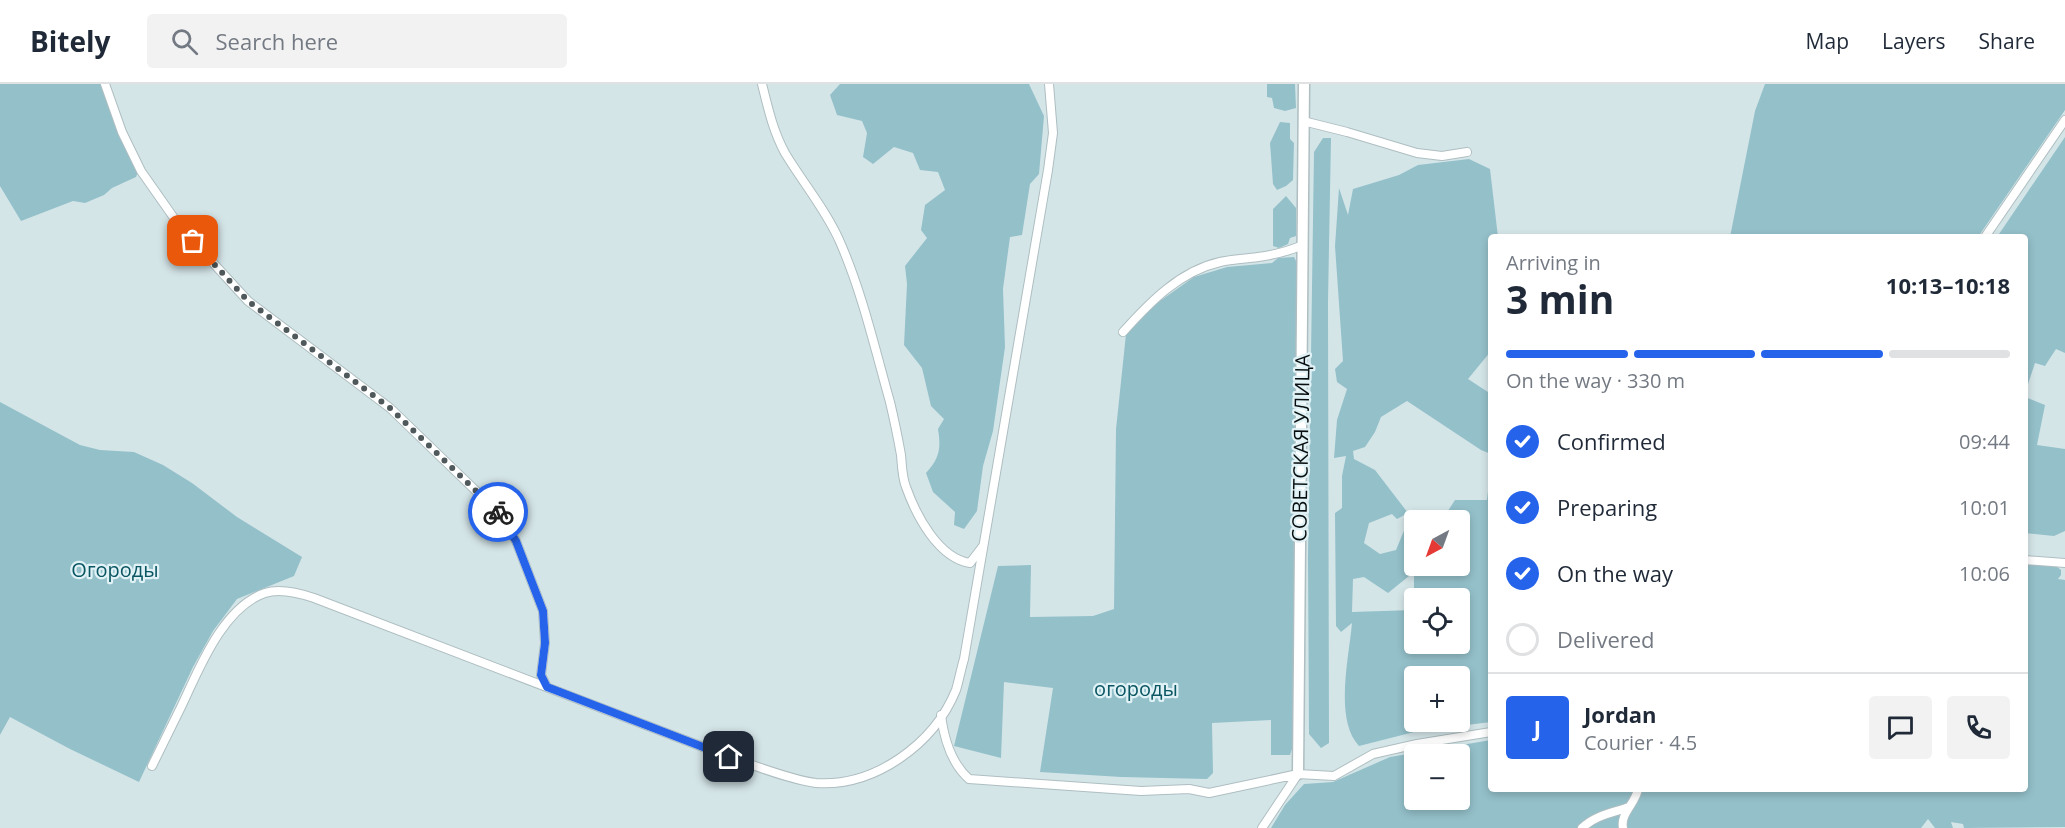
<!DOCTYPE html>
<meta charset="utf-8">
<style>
body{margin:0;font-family:"Open Sans",sans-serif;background:#f2f2f3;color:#1f2937;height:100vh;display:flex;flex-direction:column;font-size:22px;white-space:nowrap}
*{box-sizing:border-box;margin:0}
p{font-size:20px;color:#747a83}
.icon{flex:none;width:33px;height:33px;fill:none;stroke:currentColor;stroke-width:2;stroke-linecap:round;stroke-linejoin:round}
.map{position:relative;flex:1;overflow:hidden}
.side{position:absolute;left:1488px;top:150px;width:540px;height:558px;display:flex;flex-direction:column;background:#fff;border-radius:6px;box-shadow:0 3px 9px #0003}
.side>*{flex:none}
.needle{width:39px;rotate:221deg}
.tools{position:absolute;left:1404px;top:426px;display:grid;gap:12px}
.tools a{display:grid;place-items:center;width:66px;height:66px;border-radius:6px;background:#fff;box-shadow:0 3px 9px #0003;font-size:30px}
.pin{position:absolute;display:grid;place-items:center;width:51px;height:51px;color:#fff;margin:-26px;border-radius:12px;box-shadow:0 3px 9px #0006}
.courier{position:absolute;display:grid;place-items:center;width:60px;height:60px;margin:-30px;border:4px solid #2563eb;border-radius:50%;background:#fff;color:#222;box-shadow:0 2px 8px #0007}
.head em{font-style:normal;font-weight:700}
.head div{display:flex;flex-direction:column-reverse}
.head{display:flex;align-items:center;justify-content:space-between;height:102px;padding:0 18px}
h1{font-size:39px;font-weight:700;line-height:45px}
.bar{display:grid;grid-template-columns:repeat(4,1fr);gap:9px 6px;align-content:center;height:72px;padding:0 18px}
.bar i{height:8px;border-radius:4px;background:#e0e1e3}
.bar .current{background:#2563eb}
.bar p{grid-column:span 4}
.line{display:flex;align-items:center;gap:15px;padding:0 18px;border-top:2px solid #e0e1e3}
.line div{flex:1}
.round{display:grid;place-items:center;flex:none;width:63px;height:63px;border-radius:6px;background:#f2f2f3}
ol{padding:0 18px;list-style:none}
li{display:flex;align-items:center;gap:18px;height:66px}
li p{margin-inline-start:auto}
li .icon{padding:6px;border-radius:50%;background:#2563eb;color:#fff;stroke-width:4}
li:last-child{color:#747a83}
li i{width:33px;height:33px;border:3px solid #e0e1e3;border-radius:50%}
header{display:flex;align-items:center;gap:36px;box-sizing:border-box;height:84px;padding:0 30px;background:#fff;border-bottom:2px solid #e0e1e3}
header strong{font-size:28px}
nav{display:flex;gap:33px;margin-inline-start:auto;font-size:21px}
.search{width:420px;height:54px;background:#f2f2f3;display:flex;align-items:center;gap:15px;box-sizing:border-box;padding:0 21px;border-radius:6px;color:#747a83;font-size:22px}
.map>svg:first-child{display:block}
.green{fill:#94c0ca;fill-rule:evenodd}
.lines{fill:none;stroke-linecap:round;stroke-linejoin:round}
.street-casing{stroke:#aebec1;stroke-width:10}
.secondary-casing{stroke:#aebec1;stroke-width:13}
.street{stroke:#fff;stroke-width:8}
.secondary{stroke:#fff;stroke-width:10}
.done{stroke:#4f595b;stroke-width:6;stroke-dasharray:0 10.8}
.route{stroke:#2563eb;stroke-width:8}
.labels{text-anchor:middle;stroke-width:4.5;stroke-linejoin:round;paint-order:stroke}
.street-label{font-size:20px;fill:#080e0f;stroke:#e1f2f6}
.park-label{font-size:20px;fill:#0a5662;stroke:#e1f2f6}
</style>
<header>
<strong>Bitely</strong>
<div class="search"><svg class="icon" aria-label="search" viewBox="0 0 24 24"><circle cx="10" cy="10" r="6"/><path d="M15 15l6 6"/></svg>Search here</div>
<nav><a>Map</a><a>Layers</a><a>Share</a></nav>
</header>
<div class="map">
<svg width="2065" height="744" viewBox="0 0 2065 744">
<rect width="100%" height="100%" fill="#d4e5e8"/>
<!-- green -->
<path class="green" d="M0,0H100L138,88L136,93L112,104L104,111L85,119L73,117L21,137L0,102Z
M840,0H1029L1044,32L1039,90L1030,100L1022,151L1010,153L1003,205L1005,263L993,347L983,382L977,427L964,445L954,441L955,428L933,408L926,389C940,374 941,364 938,345L944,335L931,322L922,284L904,261L907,200L905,182L927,154L921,146L925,121L945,106L938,88L920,86L913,69L894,63L873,80L863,73L867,49L862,37L837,31L830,11Z
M1267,0H1295L1296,24L1285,27L1274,24L1272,14L1267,13Z
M1765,0H2065V26L1978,153H1730L1755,27Z
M1280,38L1290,39V55L1294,59L1293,96L1286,102L1277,106L1273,100L1270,59Z
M2065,53V269L2056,265L2045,282L2035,279L2025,309V153H1997Z
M1323,54H1331L1328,218L1329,659L1321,664L1309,650L1308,473L1314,68Z
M1469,75L1490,85L1498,153H1491V267L1468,295L1491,310V370L1481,366L1407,317L1381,333L1375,348L1365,363L1353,367L1354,375L1375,386L1408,429L1397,435L1392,430L1369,439L1364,459L1380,470L1396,466L1408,437L1414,438V482H1460V436H1442L1455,416H1487L1491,380V638L1418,647L1359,662C1334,636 1349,573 1352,539L1341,548L1336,542L1335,429L1342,424V392L1346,372L1334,374L1337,336L1347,305L1337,298L1335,285L1343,277L1335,162L1339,104L1348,131L1353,105L1399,91L1418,81ZM1414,488V526L1352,528L1353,495L1364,493L1388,509ZM1414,514H1460V560H1414ZM1414,592H1460V638H1414Z
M1286,112L1296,124V152L1290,154L1288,160L1279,164L1273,162V125Z
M1294,173L1298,181L1293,662L1290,671H1271V636L1212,639L1213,689L1207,695L1121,693L1040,688L1053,604L1004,598L1001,674L954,662L998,482L1031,481L1030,533L1093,532L1114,525L1116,345L1126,250L1157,219L1194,193L1227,183L1272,179L1278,174Z
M2025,313L2045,321L2037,361L2065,365V447L2054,452L2025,449Z
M0,318L80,361L100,366L134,368L163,381L192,399L237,433L302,473L294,492L237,515L213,547L193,583L139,698L70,665L10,633L0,651Z
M2025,479L2056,482L2061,486V491L2058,495L2065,496V743L1964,744L1963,740L1951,738L1953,744H1935L1928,735L1921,744H1271L1285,721L1304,700L1333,698L1390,673L1491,656V705H2025ZM1414,670H1460V716H1414Z"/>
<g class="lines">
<!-- street casing -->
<g class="street-casing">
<path id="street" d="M105,0L122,48L141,87L181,144L248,217L390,324L501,431L516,457L543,527L545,559L541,591L547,603
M762,0C768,24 773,47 785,69C803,99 826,126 840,158C862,208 875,265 890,318C894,335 898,354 901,371C902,381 902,393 906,403C916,431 938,474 970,479L983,462
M1303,37L1347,48L1417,69L1442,72L1467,68
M1985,153L2065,36
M1123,248C1150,218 1180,187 1220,178C1233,175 1245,175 1258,173C1273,171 1289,167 1303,161
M2025,476L2065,479
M941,631C944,655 951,679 969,695L1141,707L1189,705L1209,709L1298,690L1334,692L1373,670L1417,660L1491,648
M152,682C162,662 172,641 182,621C199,585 223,523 265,509C280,504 299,509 314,514L729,673C754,681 790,696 816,699C875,703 934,660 956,606C959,596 961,585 964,575L1048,86L1053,49L1049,0
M1262,744L1298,690
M1582,744C1596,731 1612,729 1629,723
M1623,744C1620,729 1636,719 1638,705"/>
</g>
<!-- secondary casing -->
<g class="secondary-casing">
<path id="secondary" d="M1298,690L1304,0"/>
</g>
<!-- street -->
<use href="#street" class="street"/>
<!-- secondary -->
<use href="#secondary" class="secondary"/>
</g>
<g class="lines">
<!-- done -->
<path class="done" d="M193,157L248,217L390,324L498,428"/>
<!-- route -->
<path class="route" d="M498,428L516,457L543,527L545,559L541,591L547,603L729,673"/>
</g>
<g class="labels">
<!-- street labels -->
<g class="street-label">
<text transform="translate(1301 364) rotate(-89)" y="7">СОВЕТСКАЯ УЛИЦА</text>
</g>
<!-- park labels -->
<g class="park-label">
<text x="115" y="493">Огороды</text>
<text x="1136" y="612">огороды</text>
</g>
</g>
</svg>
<div class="tools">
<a><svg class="needle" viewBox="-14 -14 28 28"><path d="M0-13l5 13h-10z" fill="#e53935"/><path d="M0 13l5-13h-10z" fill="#747a83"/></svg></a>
<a><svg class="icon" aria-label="locate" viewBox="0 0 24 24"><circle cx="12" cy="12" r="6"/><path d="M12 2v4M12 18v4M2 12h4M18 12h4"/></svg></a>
<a>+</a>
<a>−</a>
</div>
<div class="pin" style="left:193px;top:157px;background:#ea580c"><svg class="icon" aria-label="bag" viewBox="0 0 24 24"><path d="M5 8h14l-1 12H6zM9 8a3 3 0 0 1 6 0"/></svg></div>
<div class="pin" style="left:729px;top:673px;background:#1f2937"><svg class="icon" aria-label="home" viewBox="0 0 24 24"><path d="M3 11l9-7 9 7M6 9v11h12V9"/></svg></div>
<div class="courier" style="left:498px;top:428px"><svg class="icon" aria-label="bike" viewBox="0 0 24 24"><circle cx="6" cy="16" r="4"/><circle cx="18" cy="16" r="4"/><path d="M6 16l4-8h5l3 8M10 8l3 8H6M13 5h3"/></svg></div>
<section class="side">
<div class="head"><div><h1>3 min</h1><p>Arriving in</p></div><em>10:13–10:18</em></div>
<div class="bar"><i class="current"></i><i class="current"></i><i class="current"></i><i></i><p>On the way · 330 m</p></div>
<ol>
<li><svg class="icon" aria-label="check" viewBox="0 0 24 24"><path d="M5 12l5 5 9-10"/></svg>Confirmed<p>09:44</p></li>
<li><svg class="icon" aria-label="check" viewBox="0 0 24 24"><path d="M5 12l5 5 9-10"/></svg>Preparing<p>10:01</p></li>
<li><svg class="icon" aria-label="check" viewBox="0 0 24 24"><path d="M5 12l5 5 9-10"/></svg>On the way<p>10:06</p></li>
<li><i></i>Delivered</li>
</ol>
<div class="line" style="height:108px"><b class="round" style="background:#2563eb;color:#fff">J</b><div><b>Jordan</b><p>Courier · 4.5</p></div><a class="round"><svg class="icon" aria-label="chat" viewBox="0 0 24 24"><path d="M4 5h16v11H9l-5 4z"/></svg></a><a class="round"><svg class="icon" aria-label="phone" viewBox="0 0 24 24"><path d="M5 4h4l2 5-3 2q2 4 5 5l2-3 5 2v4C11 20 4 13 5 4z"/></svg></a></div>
</section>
</div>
